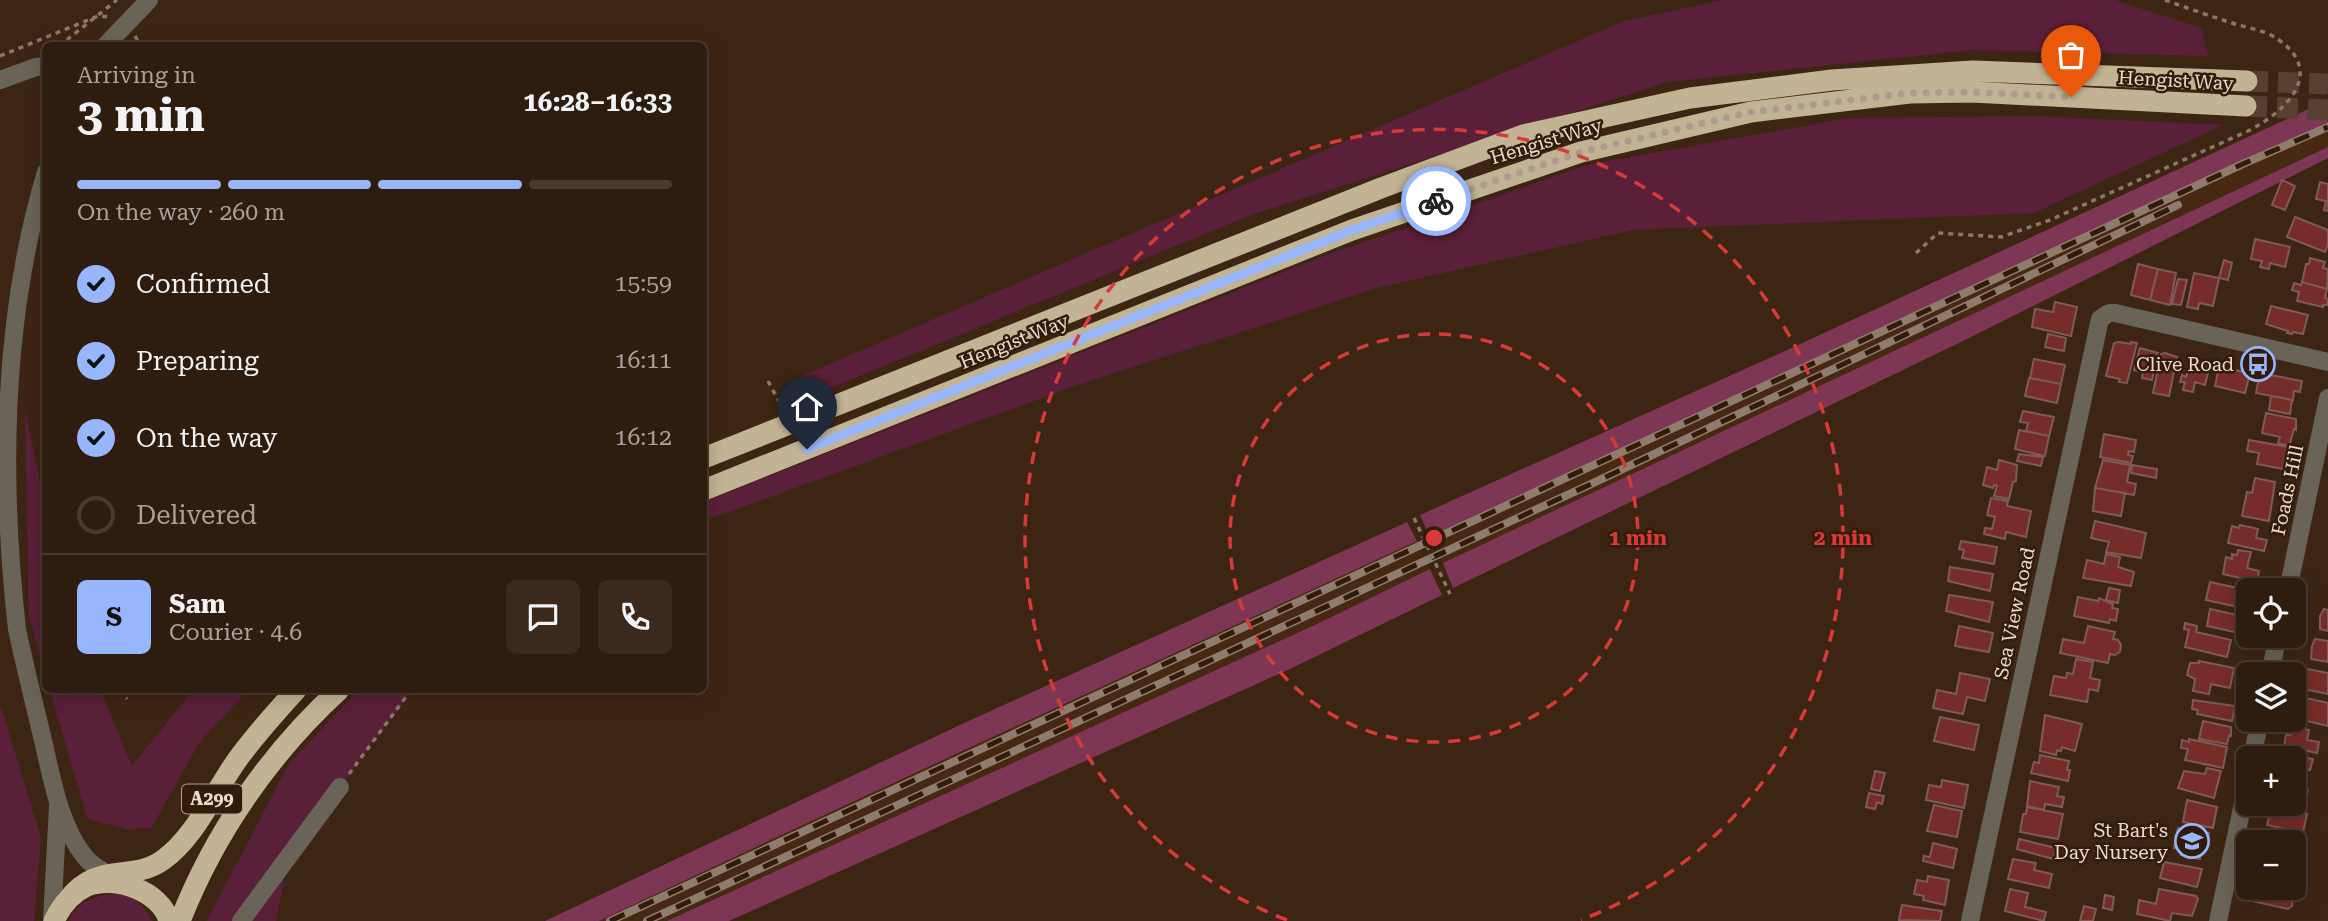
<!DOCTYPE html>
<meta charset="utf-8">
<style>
body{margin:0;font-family:"Roboto Serif",serif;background:#3a291c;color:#f1f3f6;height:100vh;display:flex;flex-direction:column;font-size:26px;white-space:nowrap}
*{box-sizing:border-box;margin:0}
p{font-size:23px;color:#a7a19e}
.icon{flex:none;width:38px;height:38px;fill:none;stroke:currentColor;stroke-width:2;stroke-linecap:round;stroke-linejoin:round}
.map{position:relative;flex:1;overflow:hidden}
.drawer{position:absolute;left:42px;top:42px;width:665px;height:651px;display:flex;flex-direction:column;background:#2e1c0e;border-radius:10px;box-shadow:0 4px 18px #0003,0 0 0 2px #493a2e}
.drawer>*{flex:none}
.controls{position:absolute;left:2236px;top:578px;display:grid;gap:14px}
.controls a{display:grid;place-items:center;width:70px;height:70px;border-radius:10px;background:#2e1c0e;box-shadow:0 4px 18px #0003,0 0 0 2px #493a2e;font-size:35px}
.pin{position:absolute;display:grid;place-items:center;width:60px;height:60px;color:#fff;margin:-72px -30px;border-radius:50% 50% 50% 0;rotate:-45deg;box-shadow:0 0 7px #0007}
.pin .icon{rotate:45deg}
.courier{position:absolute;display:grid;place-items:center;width:70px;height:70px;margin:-35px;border:5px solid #97b6fd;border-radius:50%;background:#fff;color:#222;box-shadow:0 2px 9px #0007}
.summary em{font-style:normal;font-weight:700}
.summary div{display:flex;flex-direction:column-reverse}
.summary{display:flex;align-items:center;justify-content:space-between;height:119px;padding:0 35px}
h1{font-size:46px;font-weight:700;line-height:52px}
.bar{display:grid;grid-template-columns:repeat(4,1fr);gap:10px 7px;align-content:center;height:84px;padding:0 35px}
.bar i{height:9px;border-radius:5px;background:#493a2e}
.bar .active{background:#97b6fd}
.bar p{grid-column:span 4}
.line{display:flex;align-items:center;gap:18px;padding:0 35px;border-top:2px solid #493a2e}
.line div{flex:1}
.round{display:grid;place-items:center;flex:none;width:74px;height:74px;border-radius:10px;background:#3a291c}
ol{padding:0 35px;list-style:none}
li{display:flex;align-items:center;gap:21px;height:77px}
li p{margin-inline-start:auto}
li .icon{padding:7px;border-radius:50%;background:#97b6fd;color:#111;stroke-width:4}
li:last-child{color:#a7a19e}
li i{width:38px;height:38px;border:4px solid #493a2e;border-radius:50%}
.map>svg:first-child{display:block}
.built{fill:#472913}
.green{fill:#5a2039}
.forest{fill:#7d3654}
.building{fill:#762c28;stroke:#7e5b57;stroke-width:2}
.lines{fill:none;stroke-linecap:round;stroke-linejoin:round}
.highway-tunnel{stroke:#57402f;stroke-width:21;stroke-dasharray:21 10;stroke-linecap:butt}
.path{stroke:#8b7667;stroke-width:3.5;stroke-dasharray:5 5;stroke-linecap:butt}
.minor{stroke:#6a6458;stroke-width:18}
.highway{stroke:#c1b393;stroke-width:21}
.rail-casing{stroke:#907c6d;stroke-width:8}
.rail{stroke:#321b09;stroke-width:5;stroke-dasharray:16;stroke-linecap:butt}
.path-bridge{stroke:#8b7667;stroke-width:3.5;stroke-dasharray:5 5;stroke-linecap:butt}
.done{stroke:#ad9b8d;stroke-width:7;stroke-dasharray:0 12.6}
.route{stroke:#97b6fd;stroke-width:9}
.ring{fill:none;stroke:#d83a39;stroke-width:3.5;stroke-dasharray:12 9}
.labels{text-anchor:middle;stroke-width:5;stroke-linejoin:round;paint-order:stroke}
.shield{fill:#321b09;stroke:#b3a194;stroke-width:2}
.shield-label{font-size:18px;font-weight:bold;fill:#eadacf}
.street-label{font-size:19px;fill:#eadacf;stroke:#321b09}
.poi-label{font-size:19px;fill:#eadacf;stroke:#321b09;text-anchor:end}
.centre{fill:#d83a39;stroke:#321b09;stroke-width:3.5}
.ring-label{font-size:21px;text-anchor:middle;font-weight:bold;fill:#d83a39;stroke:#321b09;stroke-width:5;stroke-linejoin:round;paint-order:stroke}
</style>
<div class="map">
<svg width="2328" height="921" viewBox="0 0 2328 921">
<rect width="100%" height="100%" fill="#3d2513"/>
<!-- built -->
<path class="built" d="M2328,100V158L1967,339L1453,588L1420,515L1785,351Z
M1407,522L1442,595L1290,669L729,921H545L962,724Z"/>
<!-- green -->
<path class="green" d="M1723,0H2115L2201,28L2208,56L1972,50L1668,82L1251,215L804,399L788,382L1624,21Z
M2034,116L2223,125L2034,213L1633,230L1377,288L1075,386L704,521V502L1324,256L1591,164L1849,118Z
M25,410L45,504V673L29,616Z
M50,690H100L132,766L193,690H248L199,743L152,827L128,830L87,818Z
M358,690H413L289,854L276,921H207L288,765Z
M0,704L41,837L34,921H0Z
M111,894C131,894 144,904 152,921H68C77,904 93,896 111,894Z"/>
<!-- forest -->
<path class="forest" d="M2328,100V125L1430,537L1420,515L1785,351Z
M2328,147V158L1967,339L1453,588L1443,563Z
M1407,522L1417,541C1144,668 870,792 599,921H545L962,724Z
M1430,569L1442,595L1290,669L729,921H667L1317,624Z"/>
<!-- building -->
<path class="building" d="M2282,180L2295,186L2285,210L2272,205Z
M2320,182L2328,184V211L2324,210L2326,201L2316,199Z
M2295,217L2328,230V244L2325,252L2287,237Z
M2255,239L2290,247L2285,267L2270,263L2269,269L2260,267L2262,261L2251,259Z
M2310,258L2325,262L2323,268L2328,269L2327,289L2302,282L2306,264H2309Z
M2224,260L2232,263L2228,280L2219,278Z
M2138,264L2158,269L2150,300L2131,295Z
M2158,269L2176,273L2170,305L2150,300Z
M2194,273L2219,278L2213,306L2199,303L2198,309L2187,307Z
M2178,279L2187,280L2181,305L2172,304Z
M2302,282L2327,289L2325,298L2328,299L2327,305H2323V307L2297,301L2299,292L2292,290L2294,283L2301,285Z
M2055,302L2077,307L2071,336L2032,327L2035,309L2053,312Z
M2271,306L2308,315L2303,334L2293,332L2292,334L2287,333L2288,331L2266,324Z
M2048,334L2066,338L2064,351L2045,347Z
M2119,342L2131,344V342L2137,343L2127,383L2119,382L2120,379L2106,376L2114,343Z
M2140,348L2158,353L2152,380L2142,378L2143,372L2134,370Z
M2165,353L2177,357L2169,396L2153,393L2161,354Z
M2034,359L2065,365L2061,384L2030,378Z
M2190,360L2201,361L2210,364L2205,385L2195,382L2193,392L2183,390L2185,382H2180L2182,375L2186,377Z
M2219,367L2250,373L2245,393L2215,386Z
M2260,373L2302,381L2300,392L2294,391L2293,400L2256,393Z
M2029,378L2061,384L2057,403L2025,396Z
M2271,396L2292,400L2290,414L2269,410Z
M2023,411L2054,417L2049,436L2026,431L2028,423L2020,422Z
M2266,413L2296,419V430L2294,429L2289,446L2278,443L2280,437L2262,433Z
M2019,430L2049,436L2045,456L2015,449Z
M2104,434L2136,440L2134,452L2129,451L2128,455L2133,456L2131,463L2100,457Z
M2249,440L2288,447L2283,469L2257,464L2259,453L2247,451Z
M2019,454L2043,457L2041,466L2017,461Z
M1999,460L2017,465L2016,481L2013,482L2009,499L1994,496L1997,486L1994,485L1993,488L1983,485L1987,467L1997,470Z
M2103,460L2130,465L2127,482L2136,484L2134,495L2095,488Z
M2132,465L2157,469L2156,478L2131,473Z
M2255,478L2275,482L2269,521L2242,516L2247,492L2252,493Z
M2095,488L2125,493L2121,516L2093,511Z
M1991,498L2008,501L2007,506L2031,511L2026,537L2006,532L2005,539L1984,534L1985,528L1992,529L1995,517L1987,515Z
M2095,521L2146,533L2141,558L2106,552L2109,542L2091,538Z
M2240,525L2258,529L2256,538L2267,540L2264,551L2228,543L2232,526L2239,528Z
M1961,541L1997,547L1994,564L1962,558L1964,550L1959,549Z
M2238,550L2251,552L2247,568L2259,571L2257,582L2223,574L2226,557L2232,559V554L2237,555Z
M2106,554L2120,557L2118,567L2134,572L2131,586L2083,578L2087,560L2104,564Z
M1950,567L1993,574L1990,591L1948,581Z
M2210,582L2242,589L2238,607L2206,600Z
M2109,588L2120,590L2118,603L2106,600Z
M1949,595L1993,602L1989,622L1946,611Z
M2078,597L2098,601L2099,598L2113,604L2112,608L2118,609L2116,621L2110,619L2109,623L2074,616Z
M2210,609L2242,616L2239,633L2207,626Z
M2324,609L2328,610V631L2320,629V616Z
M2185,623L2197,626L2196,632L2231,640L2227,657L2185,647L2189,630L2184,629Z
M1959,626L1993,633L1989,652L1955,646Z
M2088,626L2115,632L2113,639L2118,640L2121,645L2120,652L2115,655L2110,654L2108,663L2060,653L2063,639L2084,643Z
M2315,639L2328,641V662L2311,659L2312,646Z
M2076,659L2093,662L2090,678L2100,680L2098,691L2089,689L2087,702L2050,695L2054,676L2066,678L2067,673L2073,674Z
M2199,661L2234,668L2230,688L2211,684L2209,694L2193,691L2195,679L2187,675L2190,663H2199Z
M2307,669L2328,673V694L2303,689V676Z
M1960,673L1990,679L1985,701L1967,697L1963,714L1933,708L1937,690L1956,694Z
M2297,696L2328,703V726L2294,718Z
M2193,700L2235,706L2232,721L2197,714L2198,710L2192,709Z
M2045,715L2082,724L2075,751L2062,747L2061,751L2057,750L2056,755L2040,751Z
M1940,717L1979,725L1974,750L1934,741Z
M2203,721L2231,727V736L2229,735L2227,744L2199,739Z
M2299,728L2309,730L2307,740L2319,742L2317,753L2284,746L2286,735H2290Z
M2189,739L2227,747L2223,768L2185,760L2188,749L2181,748L2182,740L2189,742Z
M2284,753L2313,759L2310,770L2304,769L2302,779L2294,777V758H2283Z
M2040,755L2069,761L2067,770H2070L2068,781L2031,773L2034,762L2039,763Z
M2207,768L2221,771L2214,798L2178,788L2184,771L2205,774Z
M1875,771L1885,773L1880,791L1871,789Z
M1942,780L1968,785L1964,808L1926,800L1929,785L1941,787Z
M2030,781L2059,787L2057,796L2064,797L2062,807L2045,804L2044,810L2027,806Z
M2294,786L2308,790L2304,809L2276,803H2294Z
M1869,793L1884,796L1882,804L1877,802L1875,809L1866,807Z
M2187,800L2217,807L2213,828L2183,822Z
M1934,805L1962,811L1957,837L1927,831Z
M2272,805L2307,814L2303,833L2296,832L2294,842H2264L2266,834L2283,838L2285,829L2267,825Z
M2027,807L2063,814L2058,839L2020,832L2023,814H2026Z
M2178,828L2209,833L2205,851L2202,850L2200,859L2181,855L2182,850L2174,848Z
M2019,839L2056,848L2053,859L2017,849Z
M1933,843L1957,849L1953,868L1923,861L1924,856L1930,857Z
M2013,859L2036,863L2034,870L2052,874L2049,888L2008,879Z
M2164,862L2202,869L2197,887L2160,878Z
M1928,876L1949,880L1945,905L1923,900L1924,896L1914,894L1917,880L1927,882Z
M2255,887H2288L2294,890L2292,906L2288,909L2252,901Z
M2010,889L2028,893L2025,907L2046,912L2044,921L2005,911Z
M2159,889L2196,896L2198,899L2192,916L2172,913L2170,921L2137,914L2139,900L2156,904Z
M2105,895L2114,897L2112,910L2103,908Z
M1902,905L1942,911L1940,921L1899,920Z
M2084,906L2096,909L2093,921H2080Z"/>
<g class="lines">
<!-- highway-tunnel -->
<path class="highway-tunnel" d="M2247,81L2328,84
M2246,106L2328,110"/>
<!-- path -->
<path class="path" d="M135,36L141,46
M59,46L117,0
M0,56L98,16L110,17
M1916,253L1938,233L2001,237L2050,220L2248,131C2293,108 2328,66 2269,34C2257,29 2244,27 2232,23C2210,16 2187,8 2165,0
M768,381L783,409
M46,412V441
M120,690L127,699
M349,774L411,690"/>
<!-- minor -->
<path class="minor" d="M105,46L149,0
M0,80L36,67L46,66
M46,172C2,319 0,477 17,629C24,663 33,698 41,732C51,772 58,824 85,857C92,866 104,872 115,878
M2288,590L2328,398
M2270,674L2278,635
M2252,758L2260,719
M52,921L58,806
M241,921L340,787
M1970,921L2100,319L2109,313H2115L2328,362
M2218,921L2249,775"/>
<!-- highway -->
<path class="highway" d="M704,458L1381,188L1523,135L1690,98L1832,80L1973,71L2247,81
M704,490L1352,230L1581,152L1751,112L1910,93L1972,92L2246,106
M67,901C97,860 131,883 163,860C196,837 216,788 240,756C257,733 277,711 296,690
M54,921C61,906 72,893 87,886C115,875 161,891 169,921
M180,921C214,834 270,753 339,690"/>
<!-- rail casing -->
<g class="rail-casing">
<path id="rail" d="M610,921L2245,163L2328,127
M647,921L1589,485L2178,205"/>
</g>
<!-- rail -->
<use href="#rail" class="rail"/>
<!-- path-bridge -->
<path class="path-bridge" d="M1414,518L1450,594"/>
</g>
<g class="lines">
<!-- done -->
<path class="done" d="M1436,201L1581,152L1751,112L1910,93L1972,92L2071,97"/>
<!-- route -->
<path class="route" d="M807,449L1352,230L1436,201"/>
</g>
<!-- distance rings -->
<g class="ring">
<circle cx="1434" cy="538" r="204"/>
<path d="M1287 920A409 409 0 1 1 1581 920"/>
</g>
<!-- icons -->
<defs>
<g id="bus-ring" transform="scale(1.75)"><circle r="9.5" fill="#321b09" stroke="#97b6fd" stroke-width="1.5"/><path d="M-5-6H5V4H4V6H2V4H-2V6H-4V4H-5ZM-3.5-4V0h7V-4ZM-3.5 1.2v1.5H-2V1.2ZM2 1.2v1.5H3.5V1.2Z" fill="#97b6fd"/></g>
<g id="school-ring" transform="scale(1.75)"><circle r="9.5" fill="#321b09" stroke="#97b6fd" stroke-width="1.5"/><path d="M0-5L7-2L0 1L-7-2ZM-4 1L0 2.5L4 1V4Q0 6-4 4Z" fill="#97b6fd"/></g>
</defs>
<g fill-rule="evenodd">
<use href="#bus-ring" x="2258" y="364"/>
<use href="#school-ring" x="2192" y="841"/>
</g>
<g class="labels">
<!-- shield labels -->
<rect class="shield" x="182" y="784.5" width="60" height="29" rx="5"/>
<g class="shield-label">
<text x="212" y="805">A299</text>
</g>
<!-- street labels -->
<g class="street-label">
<text transform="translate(2176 80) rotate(3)" y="7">Hengist Way</text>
<text transform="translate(1546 141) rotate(-17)" y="7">Hengist Way</text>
<text transform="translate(1014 341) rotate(-22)" y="7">Hengist Way</text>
<text transform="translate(2287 490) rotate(-78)" y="7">Foads Hill</text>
<text transform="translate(2014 613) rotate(-78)" y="7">Sea View Road</text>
</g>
<!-- poi labels -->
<g class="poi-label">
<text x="2234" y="371">Clive Road</text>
<text x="2168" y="837">St Bart's<tspan x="2168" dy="22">Day Nursery</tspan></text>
</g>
</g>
<circle cx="1434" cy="538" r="10" class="centre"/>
<g class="ring-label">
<text x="1638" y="545">1 min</text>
<text x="1843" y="545">2 min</text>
</g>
</svg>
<div class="controls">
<a><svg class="icon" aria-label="locate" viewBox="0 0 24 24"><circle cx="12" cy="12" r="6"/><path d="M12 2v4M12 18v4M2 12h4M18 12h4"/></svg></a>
<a><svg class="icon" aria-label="layers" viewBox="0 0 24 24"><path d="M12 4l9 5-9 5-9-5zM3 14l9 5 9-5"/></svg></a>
<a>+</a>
<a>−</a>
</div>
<div class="pin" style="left:2071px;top:97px;background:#ea580c"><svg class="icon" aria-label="bag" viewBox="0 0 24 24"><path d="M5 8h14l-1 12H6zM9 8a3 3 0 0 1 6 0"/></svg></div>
<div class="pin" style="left:807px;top:449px;background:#1f2937"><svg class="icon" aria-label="home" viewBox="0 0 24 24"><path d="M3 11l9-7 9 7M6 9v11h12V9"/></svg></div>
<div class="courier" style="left:1436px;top:201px"><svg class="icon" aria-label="bike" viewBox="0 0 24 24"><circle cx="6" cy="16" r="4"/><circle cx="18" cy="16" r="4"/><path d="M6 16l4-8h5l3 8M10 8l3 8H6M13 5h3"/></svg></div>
<section class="drawer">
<div class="summary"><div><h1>3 min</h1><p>Arriving in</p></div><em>16:28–16:33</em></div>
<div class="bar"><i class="active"></i><i class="active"></i><i class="active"></i><i></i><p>On the way · 260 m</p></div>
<ol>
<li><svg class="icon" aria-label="check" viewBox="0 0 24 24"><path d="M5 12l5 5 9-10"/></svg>Confirmed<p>15:59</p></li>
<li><svg class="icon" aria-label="check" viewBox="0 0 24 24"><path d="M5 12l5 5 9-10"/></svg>Preparing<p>16:11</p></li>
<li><svg class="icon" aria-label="check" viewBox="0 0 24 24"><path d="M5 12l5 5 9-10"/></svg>On the way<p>16:12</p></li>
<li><i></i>Delivered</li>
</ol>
<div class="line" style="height:126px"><b class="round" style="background:#97b6fd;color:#111">S</b><div><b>Sam</b><p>Courier · 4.6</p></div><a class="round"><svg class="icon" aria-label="chat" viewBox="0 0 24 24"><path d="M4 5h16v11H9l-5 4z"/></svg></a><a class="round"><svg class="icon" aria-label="phone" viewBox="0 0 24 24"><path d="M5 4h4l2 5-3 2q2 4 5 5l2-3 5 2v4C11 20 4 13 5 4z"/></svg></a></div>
</section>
</div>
